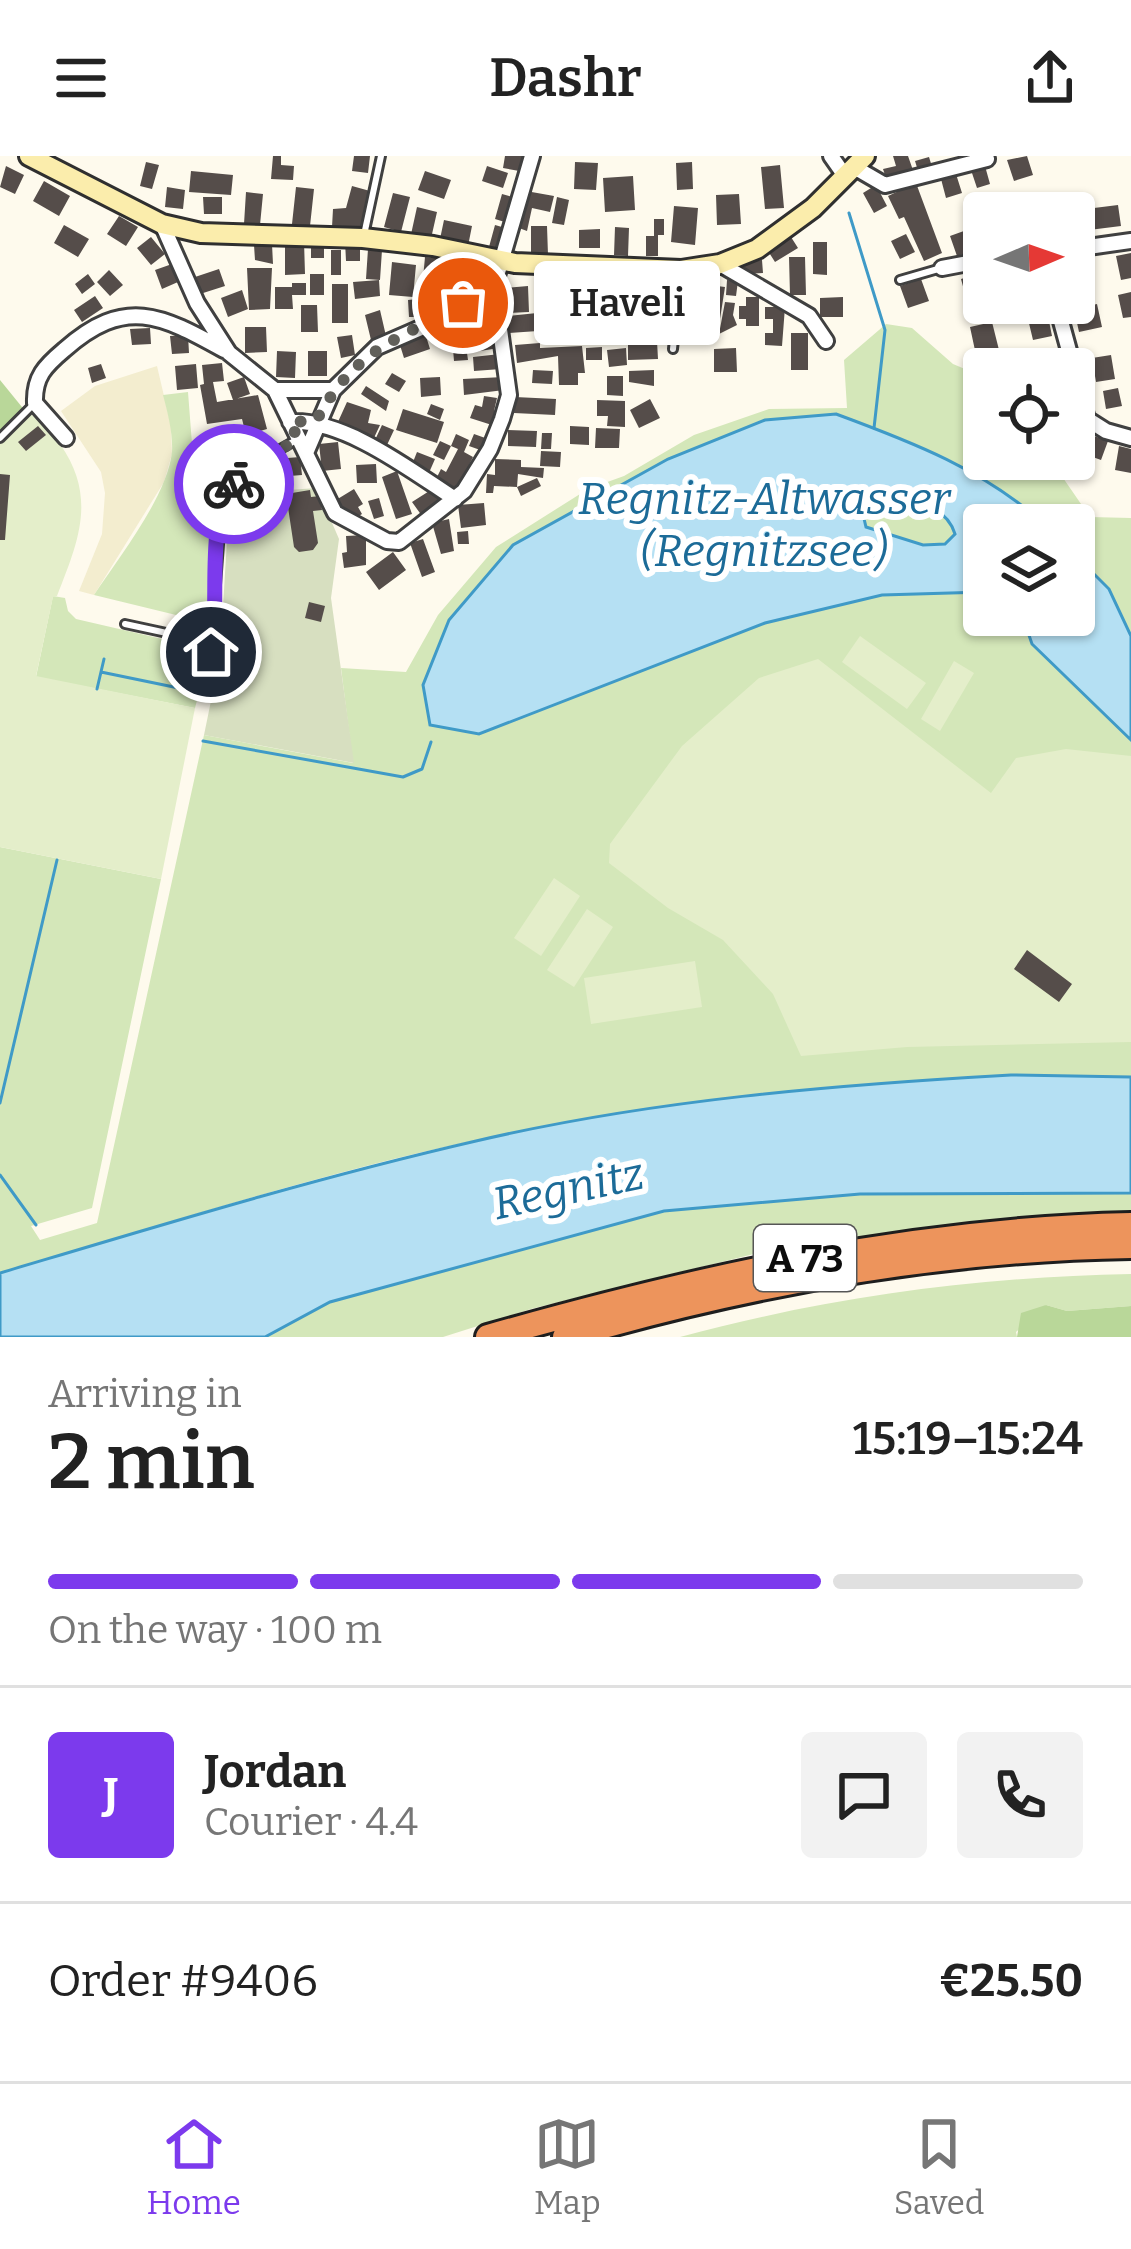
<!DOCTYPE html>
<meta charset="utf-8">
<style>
body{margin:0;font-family:Bitter,serif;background:#f2f2f2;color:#222;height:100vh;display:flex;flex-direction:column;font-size:45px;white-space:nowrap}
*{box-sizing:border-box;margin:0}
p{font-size:39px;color:#767676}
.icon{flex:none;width:66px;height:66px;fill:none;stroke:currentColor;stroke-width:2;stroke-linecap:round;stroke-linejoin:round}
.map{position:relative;height:1181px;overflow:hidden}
.drawer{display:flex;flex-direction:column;background:#fff;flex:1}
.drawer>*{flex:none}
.needle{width:78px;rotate:88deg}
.buttons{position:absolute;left:963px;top:36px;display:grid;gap:24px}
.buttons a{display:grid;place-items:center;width:132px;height:132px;border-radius:12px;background:#fff;box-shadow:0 3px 9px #0004;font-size:60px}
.pin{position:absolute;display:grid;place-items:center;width:102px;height:102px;color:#fff;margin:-51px;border:6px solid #fff;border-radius:50%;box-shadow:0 3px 12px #0007}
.courier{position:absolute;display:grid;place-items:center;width:120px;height:120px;margin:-60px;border:9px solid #7c3aed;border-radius:50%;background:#fff;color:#222;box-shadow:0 3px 15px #0007}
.bubble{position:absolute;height:84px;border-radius:12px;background:#fff;box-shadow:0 3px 9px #0004;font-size:39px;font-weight:600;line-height:84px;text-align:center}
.head em{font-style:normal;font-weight:600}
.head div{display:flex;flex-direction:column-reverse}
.head{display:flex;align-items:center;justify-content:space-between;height:204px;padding:0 48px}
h1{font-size:78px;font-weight:600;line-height:90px}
.bar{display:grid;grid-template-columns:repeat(4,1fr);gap:18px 12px;align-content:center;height:144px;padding:0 48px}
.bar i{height:15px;border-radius:9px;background:#e0e0e0}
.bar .current{background:#7c3aed}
.bar p{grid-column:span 4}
.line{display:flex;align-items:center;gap:30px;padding:0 48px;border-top:3px solid #e0e0e0}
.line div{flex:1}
.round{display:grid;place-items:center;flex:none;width:126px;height:126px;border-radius:12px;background:#f2f2f2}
header{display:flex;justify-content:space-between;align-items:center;height:156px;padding:0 48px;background:#fff;font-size:54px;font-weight:600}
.dock{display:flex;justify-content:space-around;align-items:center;height:168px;border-top:3px solid #e0e0e0;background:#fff;font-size:33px;color:#767676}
.dock a{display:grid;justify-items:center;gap:6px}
.dock .current{color:#7c3aed}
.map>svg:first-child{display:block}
.farmland{fill:#f3edcf}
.green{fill:#d4e7b9;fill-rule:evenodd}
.forest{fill:#b9d799}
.cemetery{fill:#d7dfc0}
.pitch{fill:#e4eeca}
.water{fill:#b5e0f3;stroke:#3f9ac7;stroke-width:3;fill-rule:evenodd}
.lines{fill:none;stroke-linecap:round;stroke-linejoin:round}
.stream{stroke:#3f9ac7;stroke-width:3}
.building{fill:#554d4a}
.service-casing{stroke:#404040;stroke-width:12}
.minor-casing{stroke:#404040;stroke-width:20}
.secondary-casing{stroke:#2f2f2f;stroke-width:24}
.motorway-casing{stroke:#1e1e1e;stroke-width:30}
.service{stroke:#fff;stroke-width:6}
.minor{stroke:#fff;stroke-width:14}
.secondary{stroke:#fbedac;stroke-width:18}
.motorway{stroke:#ed945c;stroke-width:24}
.done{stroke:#61605b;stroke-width:12;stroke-dasharray:0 21.6}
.route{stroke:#7c3aed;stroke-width:15}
.labels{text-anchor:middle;stroke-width:12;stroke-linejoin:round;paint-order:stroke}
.shield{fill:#fff;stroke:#565656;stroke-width:3}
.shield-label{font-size:39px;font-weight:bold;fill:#0d0d0d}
.water-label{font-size:45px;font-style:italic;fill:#1c6b98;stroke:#fff}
</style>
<header><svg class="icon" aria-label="menu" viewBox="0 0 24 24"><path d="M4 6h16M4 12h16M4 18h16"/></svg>Dashr<svg class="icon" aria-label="share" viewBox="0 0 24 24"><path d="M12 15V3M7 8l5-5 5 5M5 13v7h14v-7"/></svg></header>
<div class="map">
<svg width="1131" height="1181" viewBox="0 0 1131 1181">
<rect width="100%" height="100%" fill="#fefaed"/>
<!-- farmland -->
<path class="farmland" d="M157,210L171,270L172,298L164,326L94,439L79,435L102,378L105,337L101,316L61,255L95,230Z"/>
<!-- green -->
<path class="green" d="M886,168L912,172L953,208L984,221V303H1050L1090,361L1131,362V921C913,918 696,939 481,983C319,1017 159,1070 0,1117V691L161,723L92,1052L31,1070L40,1084L97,1067L204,579L353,607L341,512L406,516L438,459L496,391L588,333L624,320L694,279L769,253L847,252L844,204ZM984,369H1074V459H984Z
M188,236L194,314L220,347L213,468L94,439C119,401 167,341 172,296C173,277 168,258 163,239Z
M53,440L65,442L68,455L76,463L210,494L195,552L36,521Z
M1090,1034L1131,1037V1056L966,1068L758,1097L531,1153L443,1181H265L330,1146L664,1055L860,1038Z
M1131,1118V1150L1067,1155L1046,1149L1016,1176L1017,1181H680C828,1141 977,1121 1131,1118Z"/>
<!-- forest -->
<path class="forest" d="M0,224L26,256L0,283Z
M1046,1149L1067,1155L1131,1150V1181H1017L1021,1157Z"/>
<!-- cemetery -->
<path class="cemetery" d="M286,329L288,334L317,332L339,383L331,442L354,607L204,579L220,501L227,384L238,377L237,339L243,334Z"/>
<!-- pitch -->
<path class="pitch" d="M26,256C41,263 51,275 60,288C97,341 79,384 57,440L53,441L36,520L195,552L161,723L0,691V283Z
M860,480L926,527L907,553L842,506Z
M818,503L991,637L1016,602L1066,593L1131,600V886L907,891L801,900L773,838L723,784L668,752L609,707L610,688L682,590L759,522Z
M954,505L974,517L940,575L921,563Z
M554,722L580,740L541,800L514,782Z
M587,753L613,771L574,831L547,814Z
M695,805L702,851L591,868L584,822Z"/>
<!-- water -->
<path class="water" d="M836,258C912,286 985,314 1045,369H984V436L882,439L765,467L479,578L430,569L423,529L449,464L513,389L668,303L765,264ZM898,343C923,348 947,352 955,378L945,388L923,389L866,371L862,354L878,344Z
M1074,398L1109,433L1131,480V584L1032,488L1022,459H1074Z
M1011,919L1131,921V1037L860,1038L664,1055L330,1146L265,1181H0V1117C158,1070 315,1022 476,985C651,944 833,929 1011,919Z"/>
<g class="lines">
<!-- stream -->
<path class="stream" d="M849,57L885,174L874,272
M101,516L198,536
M97,533L104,503
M203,585L403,621L422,613L431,586
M0,947L57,704
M0,1019L36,1069"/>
</g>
<!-- building -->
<path class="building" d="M273,0H281V9L294,10L293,24L271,23Z
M354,0H370L368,17L352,15Z
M505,0H528L525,16L503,12Z
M893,0H908L914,17L887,25L883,13L896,10Z
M1027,0L1033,19L1014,25L1007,4Z
M929,1L933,14L919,18L915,5Z
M146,6L159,9L152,33L140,30Z
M575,6L598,7L596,34L574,33Z
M692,6L693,33L677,34L676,7Z
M780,9L784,52L765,53L761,11Z
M6,10L24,19L15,38L0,31Z
M487,10L508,17L503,32L482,25Z
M985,10L990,28L977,32L971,14Z
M191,15L233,19L231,39L189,36Z
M425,15L451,24L444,43L418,34Z
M956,18L962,37L946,42L941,23Z
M633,20L635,54L605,56L603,22Z
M44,25L70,40L59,60L33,45Z
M916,27L942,97L924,105L904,61L899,63L888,40Z
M876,29L887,50L874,57L863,37Z
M352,30L370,35L362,72L332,71L333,53L346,52Z
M167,31L185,34L183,53L165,51Z
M296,31L314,33L310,70L292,68Z
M526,35L554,40L550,56L532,52L527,75L519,72Z
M246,36L263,38L260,69L244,68Z
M393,37L410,41L401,76L384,71Z
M502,38L516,42L508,67L495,63Z
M739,38L741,68L717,69L716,39Z
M203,41H222V58H204Z
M557,41L569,44L564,69L552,67Z
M1118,49L1121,70L1089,74L1086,53Z
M674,50L698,52L695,89L671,86Z
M417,51L437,56L430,87L410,83Z
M1081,55L1084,76L1074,77V56Z
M119,60L138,71L126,90L107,78Z
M654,63H664V79H658V100H646V80H654Z
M444,64L472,70L468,90L440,83Z
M64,69L89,83L78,101L54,87Z
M495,69L509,73L502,96L489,91Z
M531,70H547L548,99H531Z
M615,71L629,72L628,100L614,99Z
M975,71L982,92L957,100L950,80Z
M600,73V92H579V74Z
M906,78L915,96L900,103L891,85Z
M151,81L165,98L151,109L137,92Z
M791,81L798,92L775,106L768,95Z
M304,85L305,118L285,119V86Z
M345,85H360V105H346Z
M813,86H827V119L813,118Z
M272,88L273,108L255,104L254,89Z
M311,89H324V102H311Z
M368,93L382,94L380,124L366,123Z
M331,94H341V119H331Z
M1131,97V122L1121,124L1116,100Z
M425,101L438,102L436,122L441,123L445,112L453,115L458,104L474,111L462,137L439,127V135L422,133Z
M789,101H805L806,139H790Z
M762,104L763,117L745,118L744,105Z
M392,106L416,109L413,141L389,139Z
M172,108L178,126L162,133L155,114Z
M247,112H272L270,153L249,154Z
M219,113L225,130L200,138L195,121Z
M563,113L565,147L544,148L543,114Z
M109,114L123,129L110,140L97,126Z
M582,114H597V142H582Z
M1090,114L1094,134L1075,138L1074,118Z
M984,116V145L968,149L961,123Z
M88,118L95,128L82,138L75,128Z
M310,118H324V139H310Z
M612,119H627L628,161H612Z
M921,123L929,145L908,152L900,130Z
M379,124L380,140L355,143L353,126Z
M727,124L738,125L736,140L726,139Z
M292,127H306V139H292L293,153H275V131H292Z
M332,128H348V167H332Z
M709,129L725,131L717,182L683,177L686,157L704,160Z
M528,130L529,156L506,157L504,132Z
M242,134L248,153L228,161L221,142Z
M1131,136V161L1123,162L1118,139Z
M95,140L103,152L82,166L74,154Z
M746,141H759V170H746V163H739V150H746Z
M843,141V161H820V142Z
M493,142L497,173L479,176L475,148Z
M417,143L418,161H409L408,144Z
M605,146L609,188L595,189V182L566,184L565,161L592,159L591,148Z
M725,146L735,147L733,159L737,169L719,178Z
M1097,148L1102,171L1079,176L1074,153Z
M301,149H317L318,176H301Z
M765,151H785L782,190L765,189V177H773V163H765Z
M380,154L386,180L371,184L365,159Z
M1047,155L1052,180L1033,184L1027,159Z
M635,156H655V170L672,169V181L635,177Z
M537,157L538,175L509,177L508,160Z
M449,165L455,186L441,191L435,169Z
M545,165H564L565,188H545Z
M992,166L999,194L976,199L970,171Z
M245,171H266L267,196L245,197Z
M150,172L151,188L132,189L130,173Z
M496,175L499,192L467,197L468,204L454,205L453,193L466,191L465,181Z
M425,177L430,193L404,202L399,186Z
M791,177H808V214H791Z
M188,179L189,197L172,198L170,180Z
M352,179L355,199L341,202L337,181Z
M657,185L658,203L628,204V187Z
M540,187V192L582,190L585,217H578V229H559L558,200L517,207L515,189Z
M602,191V204H586V192Z
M626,192L627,209L609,211L607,194Z
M736,192L737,216H714V193Z
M277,195L296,196L295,222L276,221Z
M308,195H327V220H308Z
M500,198L501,213L474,215L473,201Z
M1057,198L1061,213H1033L1031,205Z
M1111,199L1115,223L1096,226L1092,202Z
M222,207L224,225L213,226L217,246L258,239L267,273L246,279L242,263L207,268L200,229L204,228L202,209Z
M101,208L106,222L92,227L88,212Z
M196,208L198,232L177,234L175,210Z
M533,214L553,215L552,228L532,227Z
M654,214V230L629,226V215Z
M392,217L406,225L399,236L385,228Z
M607,220H623V240L607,239Z
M244,221L250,238L233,244L227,227Z
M440,221L441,239L421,241L420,222Z
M504,221V234L464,239L463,223Z
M366,230L389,245L386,255L361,238Z
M1118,232L1122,250L1106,253L1103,235Z
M484,240L497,242L494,255L499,257L495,270L470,262L475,249L482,251Z
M515,241L556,243L555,259L514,257Z
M650,243L660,262L639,272L630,254Z
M597,244L625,245V271L607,270L608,260H597Z
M347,246L371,254L368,267L380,269L373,284L337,268Z
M431,248L444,253L440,264L427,258Z
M403,253L444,266L437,287L396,274Z
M382,269L394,274L387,289L375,284Z
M38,270L46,279L26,295L18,286Z
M570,270L589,271V289L570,288Z
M596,272L620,273L619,292H595Z
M508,274L537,275L536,291L508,290Z
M1083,276L1108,285L1101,304L1076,295Z
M542,277H552L551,293H541Z
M456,278L469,284L464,296L473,301L456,336L435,325L441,313L446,316L458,293L451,290Z
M474,278L488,283L483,295L469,290Z
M244,285L248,302L227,306L224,289Z
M440,285L451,290L444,304L433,299Z
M338,286L341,313L322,315L319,288Z
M1119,290L1131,293V317L1115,314Z
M541,295L561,296L560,311L540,310Z
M417,296L435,303L428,319L411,311Z
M300,301L302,319L265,322L263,304Z
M495,303L521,304V311L544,312L543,322L518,318L517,331L494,330L493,337H486L487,318L495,319Z
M376,308L377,327H357L356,309Z
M397,315L412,358L396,363L382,321Z
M0,318L10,319L5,384H0Z
M537,322L541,330L521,340L517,331Z
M434,332L443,346L422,360L412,346Z
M354,333L363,348L358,351L362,358L354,363L350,356L345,359L336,344Z
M310,334L311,341L320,340L322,354L313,355L318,387L313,394L299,396L294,391L286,338Z
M379,342L384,360L374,363L368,345Z
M484,347L486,369L461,372L458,349Z
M449,363L454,395L441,398L432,367Z
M468,375L469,388H458L457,376Z
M366,379V409L344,412L342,397L347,396L346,380Z
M423,383L435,416L422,421L410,387Z
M393,396L406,414L379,434L366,416Z
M309,446L325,450L321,466L305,462Z
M1027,794L1072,828L1059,846L1014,813Z"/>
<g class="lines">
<!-- service casing -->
<g class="service-casing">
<path id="service" d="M364,79L381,0
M900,124L938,113
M673,193L681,117
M0,282L32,250
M125,468L213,487
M211,496L222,348C235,316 270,299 298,283"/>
</g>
<!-- minor casing -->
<g class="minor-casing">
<path id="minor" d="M831,0L845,20
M854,11L885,29L987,3
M162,68L197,147L229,197L275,234L335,357L387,385L399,386L464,335L490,293L502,263L509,239L494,130L532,0
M1074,93L1131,85
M720,108L809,160L826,185
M942,112L984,104
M1056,147L1074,213
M1074,213L1087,263L1106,275L1131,282
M275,234H333
M290,266C344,263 409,313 455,343
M66,282L35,247C34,221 45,210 64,194C125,140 161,159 224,194
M306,297L333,234L377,191L423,171L494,130"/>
</g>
<!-- secondary casing -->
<g class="secondary-casing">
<path id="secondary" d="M29,0L162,68L201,77L363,82L433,90L515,107L681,114L720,108L757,93L813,52L865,0"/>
</g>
<!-- motorway casing -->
<g class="motorway-casing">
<path id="motorway" d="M488,1181C699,1121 910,1074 1131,1069
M565,1181C749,1127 939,1093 1131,1090"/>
</g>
<!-- service -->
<use href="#service" class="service"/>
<!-- minor -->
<use href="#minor" class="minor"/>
<!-- secondary -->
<use href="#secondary" class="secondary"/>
<!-- motorway -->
<use href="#motorway" class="motorway"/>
</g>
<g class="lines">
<!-- done -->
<path class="done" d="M234,328L262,304L298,283L290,266L316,265C355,192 397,185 463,147"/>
<!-- route -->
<path class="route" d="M211,496C221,451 204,362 234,328"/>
</g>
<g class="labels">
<!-- shield labels -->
<rect class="shield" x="754" y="1069" width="102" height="66" rx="9"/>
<g class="shield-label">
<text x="805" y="1116">A 73</text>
</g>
<!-- water labels -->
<g class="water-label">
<text x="764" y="358">Regnitz-Altwasser<tspan x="764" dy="52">(Regnitzsee)</tspan></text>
<text transform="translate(568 1032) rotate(-12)" y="16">Regnitz</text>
</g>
</g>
</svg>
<div class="buttons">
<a><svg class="needle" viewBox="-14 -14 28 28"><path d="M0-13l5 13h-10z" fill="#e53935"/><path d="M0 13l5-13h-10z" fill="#767676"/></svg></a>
<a><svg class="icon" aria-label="locate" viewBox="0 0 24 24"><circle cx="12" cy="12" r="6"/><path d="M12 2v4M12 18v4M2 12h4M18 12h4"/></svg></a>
<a><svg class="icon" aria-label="layers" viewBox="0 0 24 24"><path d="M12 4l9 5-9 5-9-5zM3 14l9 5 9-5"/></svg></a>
</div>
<div class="pin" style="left:463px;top:147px;background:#ea580c"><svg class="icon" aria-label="bag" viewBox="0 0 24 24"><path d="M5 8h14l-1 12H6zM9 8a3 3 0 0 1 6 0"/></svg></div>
<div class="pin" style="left:211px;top:496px;background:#1f2937"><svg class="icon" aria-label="home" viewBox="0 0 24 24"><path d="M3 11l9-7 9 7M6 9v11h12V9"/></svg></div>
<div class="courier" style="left:234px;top:328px"><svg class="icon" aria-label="bike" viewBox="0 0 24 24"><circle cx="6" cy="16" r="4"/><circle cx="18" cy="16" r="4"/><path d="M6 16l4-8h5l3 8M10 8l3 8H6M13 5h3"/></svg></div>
<div class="bubble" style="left:534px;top:105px;width:186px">Haveli</div>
</div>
<section class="drawer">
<div class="head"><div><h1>2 min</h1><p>Arriving in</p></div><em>15:19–15:24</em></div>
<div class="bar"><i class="current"></i><i class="current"></i><i class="current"></i><i></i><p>On the way · 100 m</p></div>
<div class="line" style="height:216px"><b class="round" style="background:#7c3aed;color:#fff">J</b><div><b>Jordan</b><p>Courier · 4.4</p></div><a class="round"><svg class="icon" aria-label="chat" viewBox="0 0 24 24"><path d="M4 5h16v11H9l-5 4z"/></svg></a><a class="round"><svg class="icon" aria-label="phone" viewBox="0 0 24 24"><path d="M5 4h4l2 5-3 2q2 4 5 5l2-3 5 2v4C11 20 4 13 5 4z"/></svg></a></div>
<div class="line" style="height:156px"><div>Order #9406</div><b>€25.50</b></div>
</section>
<nav class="dock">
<a class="current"><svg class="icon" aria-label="home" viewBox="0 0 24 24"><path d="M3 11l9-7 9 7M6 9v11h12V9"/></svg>Home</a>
<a><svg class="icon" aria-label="map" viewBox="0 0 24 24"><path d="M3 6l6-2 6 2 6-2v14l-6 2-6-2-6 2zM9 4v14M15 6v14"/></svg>Map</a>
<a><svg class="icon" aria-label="saved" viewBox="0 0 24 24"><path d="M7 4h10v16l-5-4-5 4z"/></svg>Saved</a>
</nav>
